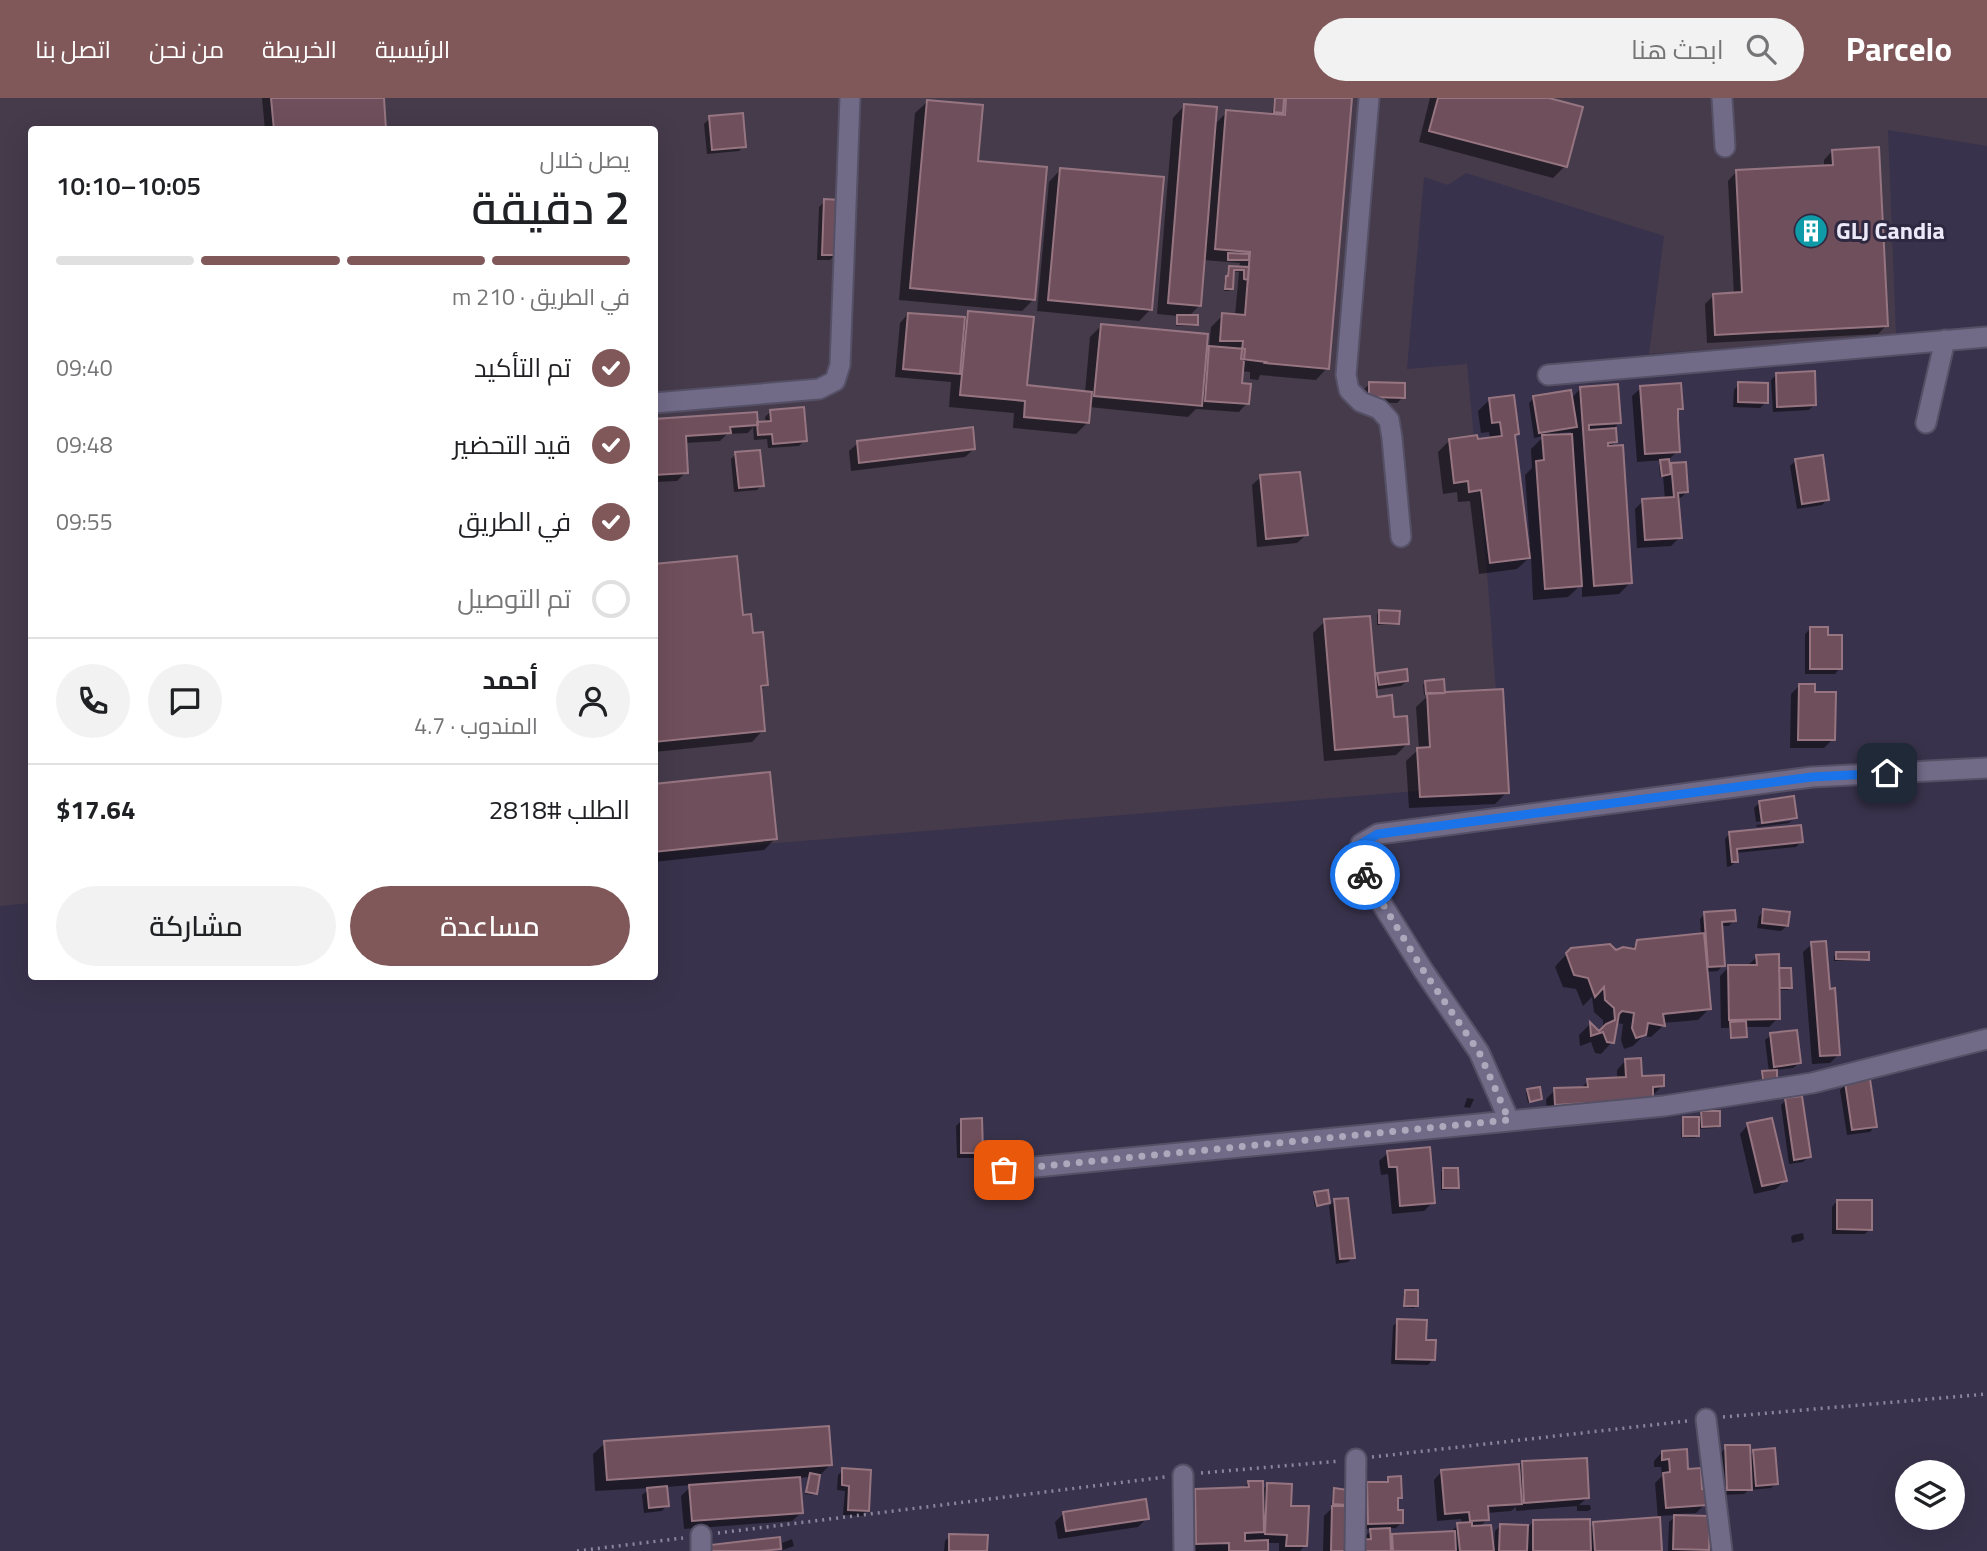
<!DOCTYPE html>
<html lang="ar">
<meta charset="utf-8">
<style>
body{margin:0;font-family:"Titillium Web",Cairo,sans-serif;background:#f2f2f2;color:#202124;direction:rtl;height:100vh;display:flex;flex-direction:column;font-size:26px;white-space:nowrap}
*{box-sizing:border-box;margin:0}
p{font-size:23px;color:#757577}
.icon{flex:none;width:38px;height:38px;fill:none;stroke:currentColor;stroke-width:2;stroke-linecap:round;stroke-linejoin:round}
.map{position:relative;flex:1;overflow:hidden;direction:ltr}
.sheet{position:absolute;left:28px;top:28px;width:630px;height:854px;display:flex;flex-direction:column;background:#fff;border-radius:7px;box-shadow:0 7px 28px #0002;direction:rtl}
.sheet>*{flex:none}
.controls{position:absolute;left:1895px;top:1362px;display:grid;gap:14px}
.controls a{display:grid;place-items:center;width:70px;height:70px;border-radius:50%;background:#fff;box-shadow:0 7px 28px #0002;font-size:35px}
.pin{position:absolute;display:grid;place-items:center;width:60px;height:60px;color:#fff;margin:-30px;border-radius:14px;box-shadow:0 4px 10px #0006}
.courier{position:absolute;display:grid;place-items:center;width:70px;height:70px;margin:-35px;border:5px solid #1a73e8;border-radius:50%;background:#fff;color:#222;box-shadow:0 2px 9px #0007}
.head em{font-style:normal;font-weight:600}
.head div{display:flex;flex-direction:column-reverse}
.head{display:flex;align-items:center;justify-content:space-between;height:119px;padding:0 28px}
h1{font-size:46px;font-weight:600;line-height:52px}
.bar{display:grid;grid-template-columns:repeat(4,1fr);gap:10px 7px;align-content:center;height:84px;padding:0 28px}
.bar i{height:9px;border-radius:5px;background:#e0e0e0}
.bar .active{background:#805859}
.bar p{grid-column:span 4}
.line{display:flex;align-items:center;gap:18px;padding:0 28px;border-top:2px solid #e0e0e0}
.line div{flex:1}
.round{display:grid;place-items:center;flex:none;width:74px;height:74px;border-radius:37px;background:#f2f2f2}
ol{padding:0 28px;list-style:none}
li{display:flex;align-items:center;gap:21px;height:77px}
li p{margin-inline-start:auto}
li .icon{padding:7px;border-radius:50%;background:#805859;color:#fff;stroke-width:4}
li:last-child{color:#757577}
li i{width:38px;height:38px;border:4px solid #e0e0e0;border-radius:50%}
.button{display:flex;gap:14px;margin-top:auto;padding:14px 28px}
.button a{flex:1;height:80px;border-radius:42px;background:#805859;color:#fff;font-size:28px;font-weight:600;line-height:80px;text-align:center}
.button a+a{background:#f2f2f2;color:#202124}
header{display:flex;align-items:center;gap:42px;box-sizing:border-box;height:98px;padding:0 35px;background:#805859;color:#fff}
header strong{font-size:33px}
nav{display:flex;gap:38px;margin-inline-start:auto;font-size:24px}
.search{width:490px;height:63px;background:#f2f2f2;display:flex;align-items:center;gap:18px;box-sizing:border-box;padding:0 24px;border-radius:38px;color:#757577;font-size:26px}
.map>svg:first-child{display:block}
.industrial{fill:#453b4b}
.shadow{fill:#0007;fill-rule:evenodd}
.building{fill:#6f4f5b;stroke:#967581;stroke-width:2}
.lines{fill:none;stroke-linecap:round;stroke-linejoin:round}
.minor-casing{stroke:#555066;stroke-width:23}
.path{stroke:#8b869b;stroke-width:3.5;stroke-dasharray:2 5;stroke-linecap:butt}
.minor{stroke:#726b88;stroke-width:19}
.done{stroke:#ada9bc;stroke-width:7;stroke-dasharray:0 12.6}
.route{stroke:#1a73e8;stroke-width:9}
.labels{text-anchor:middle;stroke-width:6;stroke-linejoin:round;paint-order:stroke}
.poi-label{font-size:24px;font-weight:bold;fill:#ece9f9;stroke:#2f2841;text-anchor:start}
</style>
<header>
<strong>Parcelo</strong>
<div class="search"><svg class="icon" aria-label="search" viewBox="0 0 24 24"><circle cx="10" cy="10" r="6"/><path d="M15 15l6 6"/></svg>ابحث هنا</div>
<nav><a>الرئيسية</a><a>الخريطة</a><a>من نحن</a><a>اتصل بنا</a></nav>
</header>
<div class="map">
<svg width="1987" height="1453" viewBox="0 0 1987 1453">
<rect width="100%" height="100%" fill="#39324c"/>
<!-- industrial -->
<path class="industrial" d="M0,0H1987V48L1888,32L1896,237L1649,256L1664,138L1466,75L1448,87L1424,79L1407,271L1467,266L1488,487L1503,686L655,755L654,32H32V805L0,808Z"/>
<!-- shadow -->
<path class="shadow" d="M262,0H382L385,32H265Z
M1274,0H1351L1327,270L1316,282L1260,277L1258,282L1250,281V274L1241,273L1240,287L1247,305L1239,314L1196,311L1188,319L1089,309L1088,324L1076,336L1013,330L1014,315L949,309L951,284L895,279L900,225L908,216L962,221L969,215L1025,289L1085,295L1090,239L1102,227L1205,255L1209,251L1211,229L1223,217L1235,218L1239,174L1232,173L1231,190L1229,193H1224V182L1227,179V172L1229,169L1239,170L1240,165L1203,162L1200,207L1188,219L1196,226L1194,228H1176V221L1179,218L1157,216L1173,20L1184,8L1214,27L1227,14L1272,18Z
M1430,0H1542L1565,68L1553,80L1419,44Z
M927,4L976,65L1034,201L1022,213L899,202L915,15Z
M710,20L744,48L739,53L707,56L704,26Z
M1832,53L1886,228L1878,236L1707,245L1705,206L1713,198L1734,197L1728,83L1736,74L1824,70V62Z
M1060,72L1151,211L1139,223L1037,213L1049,84Z
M825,103L836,156L830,162H817L819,109Z
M1777,276L1814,307L1809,312L1773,314L1771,282Z
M1370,286L1403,299L1397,305L1364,304V291Z
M1739,286L1766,304L1760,310L1733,309L1734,292Z
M1641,290L1681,310L1676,315L1678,353L1668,362L1669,370L1672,367L1687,394L1677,403L1680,439L1671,448L1637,450L1635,411L1643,403L1665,401L1663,378L1660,379L1659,366L1663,362L1637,364L1632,298Z
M1580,291L1619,325L1615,329L1616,344L1610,349L1631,484L1619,496L1582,499V486L1568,499L1533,502L1531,458L1517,471L1479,476L1470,403L1458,404L1457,394L1443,396L1438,354L1450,342L1490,341L1489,334L1481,335L1478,313L1490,301L1517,335L1514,339L1527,446H1530L1525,377L1532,370L1531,351L1544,338L1534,340L1529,305L1534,300L1571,301ZM1571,334V337L1560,338V335Z
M771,313L805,342L799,348L768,350L767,341L754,342L753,329L748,335L727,336L720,343L684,345L686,374L677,383L654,384V323L756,326L766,325L765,319Z
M858,345L974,351L965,359L851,373L849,353Z
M736,356L762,387L757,392L734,394L731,361Z
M1796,362L1827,402L1822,407L1797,411L1790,368Z
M1261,379L1306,437L1297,445L1257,449L1252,387Z
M654,468L741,519L751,537L766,587L760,593L763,632L752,644L654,654Z
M1379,514L1398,525L1395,527H1377V516Z
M1325,523L1373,581L1378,576L1407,583L1401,588L1374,592L1375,600L1392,621L1408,645L1396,657L1324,663L1313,535Z
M1810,531L1840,570L1835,576H1805V536Z
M1425,585L1443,596L1507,694L1495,706L1409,710L1406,663L1419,651L1416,609L1429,597H1424L1423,587Z
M1800,587L1813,596L1833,641L1824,650H1790L1791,596Z
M654,688L775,741L764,752L654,764Z
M1760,704L1795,719L1789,725L1757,729L1756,727L1791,723V719L1756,724L1754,710Z
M1730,735L1801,744L1796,749L1736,755V763L1731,768L1727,769L1725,741Z
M1764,813L1787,828L1781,833L1757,830L1759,818Z
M1705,815L1734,822L1729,828H1721L1723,867L1718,873L1706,874L1710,910L1698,922L1663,925V928L1651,939L1643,938L1633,948L1624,951L1621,942L1623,926L1616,925L1612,944L1601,956L1595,955L1591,944L1580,948L1579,937L1590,926L1599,935L1603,931V922L1594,914L1592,899L1583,908L1576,891L1563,889L1555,869L1559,864L1572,851L1615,854L1630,852L1638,844L1701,837L1700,821Z
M1812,846L1828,892L1839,956L1830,965L1812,966L1803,854Z
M1837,856L1867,861L1865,863H1834V858Z
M1757,859L1777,874L1780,872L1790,889L1788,892H1777L1778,920L1769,929H1745V938L1743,940L1730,941L1729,930H1721L1720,878L1729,869L1748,867Z
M1771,937L1799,965L1793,970L1775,972L1761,984V977L1763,974H1769L1765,942Z
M1625,963L1640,980L1663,987L1654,996L1547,1014L1546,1001L1555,992L1580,991L1588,983L1617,981V972Z
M1846,986L1875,1028L1870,1034L1847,1037L1840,992Z
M1528,993L1540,1001L1538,1003L1528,1005L1526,995Z
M1467,1000L1474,1001L1470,1010L1464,1009Z
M1786,1002L1809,1059L1803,1064L1789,1066L1781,1007Z
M1702,1015L1719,1028L1716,1030L1697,1031V1037L1695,1040L1681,1039L1682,1023L1684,1021H1700L1699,1017Z
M961,1023L981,1054L976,1060H957L956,1028Z
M1748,1027L1785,1082L1776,1091L1754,1096L1740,1036Z
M1388,1055L1433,1104L1424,1113L1392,1116L1388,1076L1381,1077L1379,1063Z
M1443,1072L1457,1089L1455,1091L1441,1092V1074Z
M1315,1096L1328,1105L1326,1107L1315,1109L1313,1098Z
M1334,1103L1353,1159L1348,1164L1336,1166L1329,1108Z
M1837,1103L1870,1131L1865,1136H1832V1109Z
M1803,1135L1804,1141L1801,1143L1792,1145L1791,1139L1793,1137Z
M1405,1194L1416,1207L1414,1210L1403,1209V1196Z
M1398,1223L1424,1244L1433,1261L1428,1267L1391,1266L1393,1228Z
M605,1345L830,1367L818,1379L815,1395L813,1397L805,1396L808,1379L798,1380L801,1415L792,1423L684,1431L681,1398L692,1387L666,1389L667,1407L662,1413L644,1415L642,1397L650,1390L595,1393L593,1356Z
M1726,1349L1749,1358L1754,1353L1776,1385L1771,1390L1751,1392V1390L1744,1396L1722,1397L1721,1355Z
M1662,1354L1687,1373L1701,1393L1705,1406L1696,1415L1679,1416V1419L1707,1451L1705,1453H1668L1669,1424L1677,1417L1658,1418L1660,1453H1494L1495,1433L1500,1428L1529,1429L1533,1424L1589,1431L1593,1426L1658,1421L1655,1385L1662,1378L1661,1369H1654V1363Z
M1522,1365L1587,1400L1579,1407H1590L1591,1411L1588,1413H1577V1408L1516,1413V1409L1511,1413L1487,1415V1421L1479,1430L1492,1453H1349L1373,1431H1363L1362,1392L1367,1386H1383L1389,1380L1400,1399L1396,1403L1401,1425L1396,1430H1389V1442L1393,1438L1450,1435L1458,1427L1462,1426L1461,1421L1437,1423L1434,1382L1442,1373L1519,1368Z
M843,1372L868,1412L862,1418L843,1417L845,1393L837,1392L838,1377Z
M1249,1385L1261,1393L1267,1387L1290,1410L1305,1447L1300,1453H1279V1445H1266V1453H1185L1184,1404L1196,1393L1242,1391Z
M1335,1392L1345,1407L1341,1410L1345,1453H1323L1324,1418L1334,1408H1331L1333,1394Z
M1064,1415L1147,1420L1138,1429L1058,1441L1055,1424Z
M950,1438L986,1453H944L945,1443Z
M792,1441L794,1448L783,1452L782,1445Z"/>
<!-- building -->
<path class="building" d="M271,0H384L386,32H274Z
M1275,0H1284L1283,15L1274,14Z
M1286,0H1352L1329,271L1265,265L1266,264L1241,261L1243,243H1220L1222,215L1245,217L1250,154L1215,151L1226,12L1285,17Z
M1438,0H1549L1583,9L1567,69L1429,33Z
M927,2L983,7L978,63L1047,69L1035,202L910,190Z
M1184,6L1217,9L1201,208L1168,205Z
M743,15L746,49L712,52L709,18Z
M1879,49L1888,228L1715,237L1713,196L1742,194L1736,72L1833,67L1832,52Z
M1060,70L1164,79L1152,212L1048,202Z
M824,101L840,102L837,157H822Z
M1228,155L1249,156V162H1228Z
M1229,168L1249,169L1248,182L1244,181V172H1234L1233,191H1225L1226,178H1228Z
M968,213L1034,219L1027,287L1092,294L1089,325L1024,319L1025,303L960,297Z
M908,215L965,219L960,276L903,271Z
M1177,217H1198V227L1177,226Z
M1101,226L1208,236L1202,308L1094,298Z
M1209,248L1245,251L1242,285L1251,286L1249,306L1205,303Z
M1815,273L1816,307L1777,309L1776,275Z
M1369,284L1405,285V300L1369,299Z
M1738,284L1768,285V305L1738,304Z
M1681,285L1683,311H1678V322L1680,354L1645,356L1640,288Z
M1618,286L1621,325L1589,327V332L1616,330L1617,344L1608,345V348L1623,347L1632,485L1594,488L1580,289Z
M1571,292L1577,329L1539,335L1533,298Z
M1514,297L1519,336L1515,337L1530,460L1490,465L1481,392L1469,394L1468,383L1454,385L1449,341L1477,337L1478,341L1502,338L1500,324L1492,325L1489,300Z
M804,309L807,343L773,346L772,336L758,337L757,324L771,323L770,312Z
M757,314L758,327L730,329L731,335L686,338L688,375L654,377V321Z
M973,329L975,351L859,365L857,343Z
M1572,336L1582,488L1545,491L1536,363L1544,362L1542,337Z
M760,352L764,388L739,390L735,354Z
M1823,357L1829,402L1802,406L1795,361Z
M1669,361L1671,376L1662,378L1660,362Z
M1686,364L1688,394L1678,395L1682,440L1645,442L1642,401L1674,399L1671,365Z
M1300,374L1308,437L1266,441L1260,377Z
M737,458L743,517L751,516L753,535L763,534L768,587L761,588L765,633L654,644V466Z
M1379,512L1400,513L1399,526L1379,525Z
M1370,518L1377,599L1392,597L1394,619L1407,618L1409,646L1335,652L1324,521Z
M1810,529H1828V537H1842V571H1810Z
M1407,571L1408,583L1379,587L1377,575Z
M1444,581L1445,595L1426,596L1425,583Z
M1799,586H1815V594H1836L1835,642H1798Z
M1503,591L1509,695L1420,699L1417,650L1430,649L1427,595Z
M770,674L777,741L654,754V686Z
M1794,698L1797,720L1762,725L1759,703Z
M1801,727L1803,744L1737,751L1738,764H1732L1729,734Z
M1763,811L1790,814L1788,828L1762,825Z
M1735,812L1736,823L1722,824L1725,868L1708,869L1704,814Z
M1704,835L1711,911L1663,916L1665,928L1648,925L1646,937L1636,940L1632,930L1634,915L1622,913L1619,916L1614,945L1607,944L1603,934L1591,938L1590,924L1599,933L1606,926L1615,922L1614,910L1605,902L1604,889L1595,899L1588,880L1574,877L1566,855L1571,850L1610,846L1616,852L1623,849L1635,851L1637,842Z
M1826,843L1830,891L1835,890L1840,957L1820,958L1811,844Z
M1836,854H1869V862L1836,861Z
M1779,856L1780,921L1729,922L1728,867H1757L1756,857Z
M1779,870H1791L1792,890H1780Z
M1746,923L1747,939L1731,940L1730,924Z
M1797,932L1801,965L1774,969L1770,935Z
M1641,960L1642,978L1664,977V988L1653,989V1001L1555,1007L1554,990L1588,989L1587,981L1626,979L1625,961Z
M1777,972V982L1763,983L1762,973Z
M1870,981L1877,1029L1852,1032L1845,984Z
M1540,989L1542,1001L1530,1004L1527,991Z
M1802,998L1811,1059L1794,1062L1785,1000Z
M1701,1013H1720V1028L1702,1029Z
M1683,1019H1699V1038H1683Z
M982,1020L983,1055H961V1021Z
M1772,1020L1787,1083L1762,1088L1747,1025Z
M1430,1049L1435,1105L1400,1108L1397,1069H1389L1387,1053Z
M1443,1070H1458L1459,1090H1443Z
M1328,1092L1330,1105L1317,1108L1314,1094Z
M1348,1100L1355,1160L1340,1161L1334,1101Z
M1837,1102H1872V1132L1837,1131Z
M1405,1192H1418V1208H1404Z
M1397,1221L1427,1222L1426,1242H1436L1435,1262L1396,1261Z
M829,1328L832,1367L607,1382L604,1343Z
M1725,1347H1750L1752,1392H1727Z
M1775,1350L1778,1386L1756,1388L1753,1352Z
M1687,1351L1688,1371L1701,1370L1702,1391H1706L1707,1407L1666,1410L1663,1375L1670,1374L1669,1361L1662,1362V1353Z
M1587,1360L1589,1400L1524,1405L1522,1363Z
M1519,1366L1522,1406L1488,1408L1489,1422L1470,1423L1469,1414L1445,1416L1441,1372Z
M842,1370L871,1372L869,1413L848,1412L849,1388L842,1387Z
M810,1375L820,1377L817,1396L806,1394Z
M1401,1378L1402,1400H1398V1412H1403V1425L1368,1426L1367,1384H1388V1379Z
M800,1379L803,1415L692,1423L689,1387Z
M1248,1383H1263L1264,1434L1245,1435V1443L1268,1442V1453H1229V1445L1196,1446L1195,1391L1249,1389Z
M1267,1385L1292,1386L1291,1408H1309L1307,1448H1286L1287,1437L1265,1436Z
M667,1388L669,1408L649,1410L647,1390Z
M1334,1390L1348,1392L1346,1407L1333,1406Z
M1146,1401L1149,1421L1066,1433L1063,1414Z
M1332,1408H1348L1347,1453H1331Z
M1674,1417L1710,1418L1709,1452L1673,1451Z
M1660,1419L1662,1453H1595L1593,1424Z
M1590,1421L1591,1453H1533V1422Z
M1472,1424V1428L1491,1427L1494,1453H1460L1457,1425Z
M1500,1426L1528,1427L1527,1453H1499Z
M1390,1430L1391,1453H1358L1357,1442L1371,1441L1370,1431Z
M1455,1433L1456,1453H1393L1392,1436Z
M949,1436L988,1437L987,1453H949Z
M780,1439L781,1451L761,1453H711L710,1447Z"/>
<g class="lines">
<!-- minor casing -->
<g class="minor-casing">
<path id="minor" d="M1369,0L1346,277L1349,292L1361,304L1379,311L1389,322L1392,340L1401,439
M1722,0L1725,49
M1548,277L1987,239
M654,305L819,291L835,283L840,267L850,0
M1926,325L1945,242
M1509,1022L1479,954L1423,872L1367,782L1358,762L1361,746L1378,736L1812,679L1987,670
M1004,1072L1664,1008L1812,985L1987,941
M1706,1321L1722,1453
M1183,1377L1184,1453
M701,1453V1437
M1355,1453L1356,1361"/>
</g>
<!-- path -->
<path class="path" d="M1723,1319L1987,1296
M1372,1359L1687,1323
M1201,1375L1340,1363
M718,1435L1165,1379
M577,1453L683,1440"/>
<!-- minor -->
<use href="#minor" class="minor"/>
</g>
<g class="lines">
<!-- done -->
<path class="done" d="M1004,1072L1509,1022L1479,954L1423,872L1365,777"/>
<!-- route -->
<path class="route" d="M1365,777L1358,762L1361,746L1378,736L1812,679L1887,675"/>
</g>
<!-- icons -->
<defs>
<g id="building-disc" transform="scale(1.75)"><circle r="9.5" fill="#0f9aa8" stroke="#2f2841"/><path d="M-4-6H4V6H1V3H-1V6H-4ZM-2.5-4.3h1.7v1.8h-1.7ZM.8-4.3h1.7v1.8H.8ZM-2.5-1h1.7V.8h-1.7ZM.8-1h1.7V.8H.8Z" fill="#fff"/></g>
</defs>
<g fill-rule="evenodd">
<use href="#building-disc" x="1811" y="133"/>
</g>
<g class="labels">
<!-- poi labels -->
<g class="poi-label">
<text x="1836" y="141">GLJ Candia</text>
</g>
</g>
</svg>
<div class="controls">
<a><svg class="icon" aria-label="layers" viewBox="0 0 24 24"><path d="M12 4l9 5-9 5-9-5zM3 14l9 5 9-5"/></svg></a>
</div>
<div class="pin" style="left:1004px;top:1072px;background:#ea580c"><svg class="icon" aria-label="bag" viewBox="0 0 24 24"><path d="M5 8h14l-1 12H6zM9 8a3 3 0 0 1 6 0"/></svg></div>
<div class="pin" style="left:1887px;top:675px;background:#1f2937"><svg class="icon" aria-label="home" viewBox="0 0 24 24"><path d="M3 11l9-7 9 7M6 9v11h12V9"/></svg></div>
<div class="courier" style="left:1365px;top:777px"><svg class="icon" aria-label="bike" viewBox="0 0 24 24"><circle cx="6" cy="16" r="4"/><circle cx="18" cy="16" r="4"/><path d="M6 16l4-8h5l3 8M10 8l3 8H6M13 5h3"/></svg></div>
<section class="sheet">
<div class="head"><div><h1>2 دقيقة</h1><p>يصل خلال</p></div><em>10:05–10:10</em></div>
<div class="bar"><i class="active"></i><i class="active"></i><i class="active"></i><i></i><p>في الطريق · 210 m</p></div>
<ol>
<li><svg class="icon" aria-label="check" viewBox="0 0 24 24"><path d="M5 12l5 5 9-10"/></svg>تم التأكيد<p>09:40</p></li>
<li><svg class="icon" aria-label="check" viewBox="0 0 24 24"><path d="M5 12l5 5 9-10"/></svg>قيد التحضير<p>09:48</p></li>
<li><svg class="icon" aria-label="check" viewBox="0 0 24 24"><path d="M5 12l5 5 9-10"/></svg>في الطريق<p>09:55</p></li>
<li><i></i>تم التوصيل</li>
</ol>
<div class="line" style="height:126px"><a class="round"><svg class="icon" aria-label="person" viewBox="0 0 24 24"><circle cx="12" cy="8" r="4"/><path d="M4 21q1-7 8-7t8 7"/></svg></a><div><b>أحمد</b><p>المندوب · 4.7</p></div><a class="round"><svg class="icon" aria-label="chat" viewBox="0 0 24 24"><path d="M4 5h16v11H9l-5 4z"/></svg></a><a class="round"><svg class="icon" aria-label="phone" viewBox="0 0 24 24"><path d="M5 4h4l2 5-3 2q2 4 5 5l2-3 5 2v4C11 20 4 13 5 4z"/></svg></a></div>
<div class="line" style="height:91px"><div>الطلب #2818</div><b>$17.64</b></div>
<div class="button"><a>مساعدة</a><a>مشاركة</a></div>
</section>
</div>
